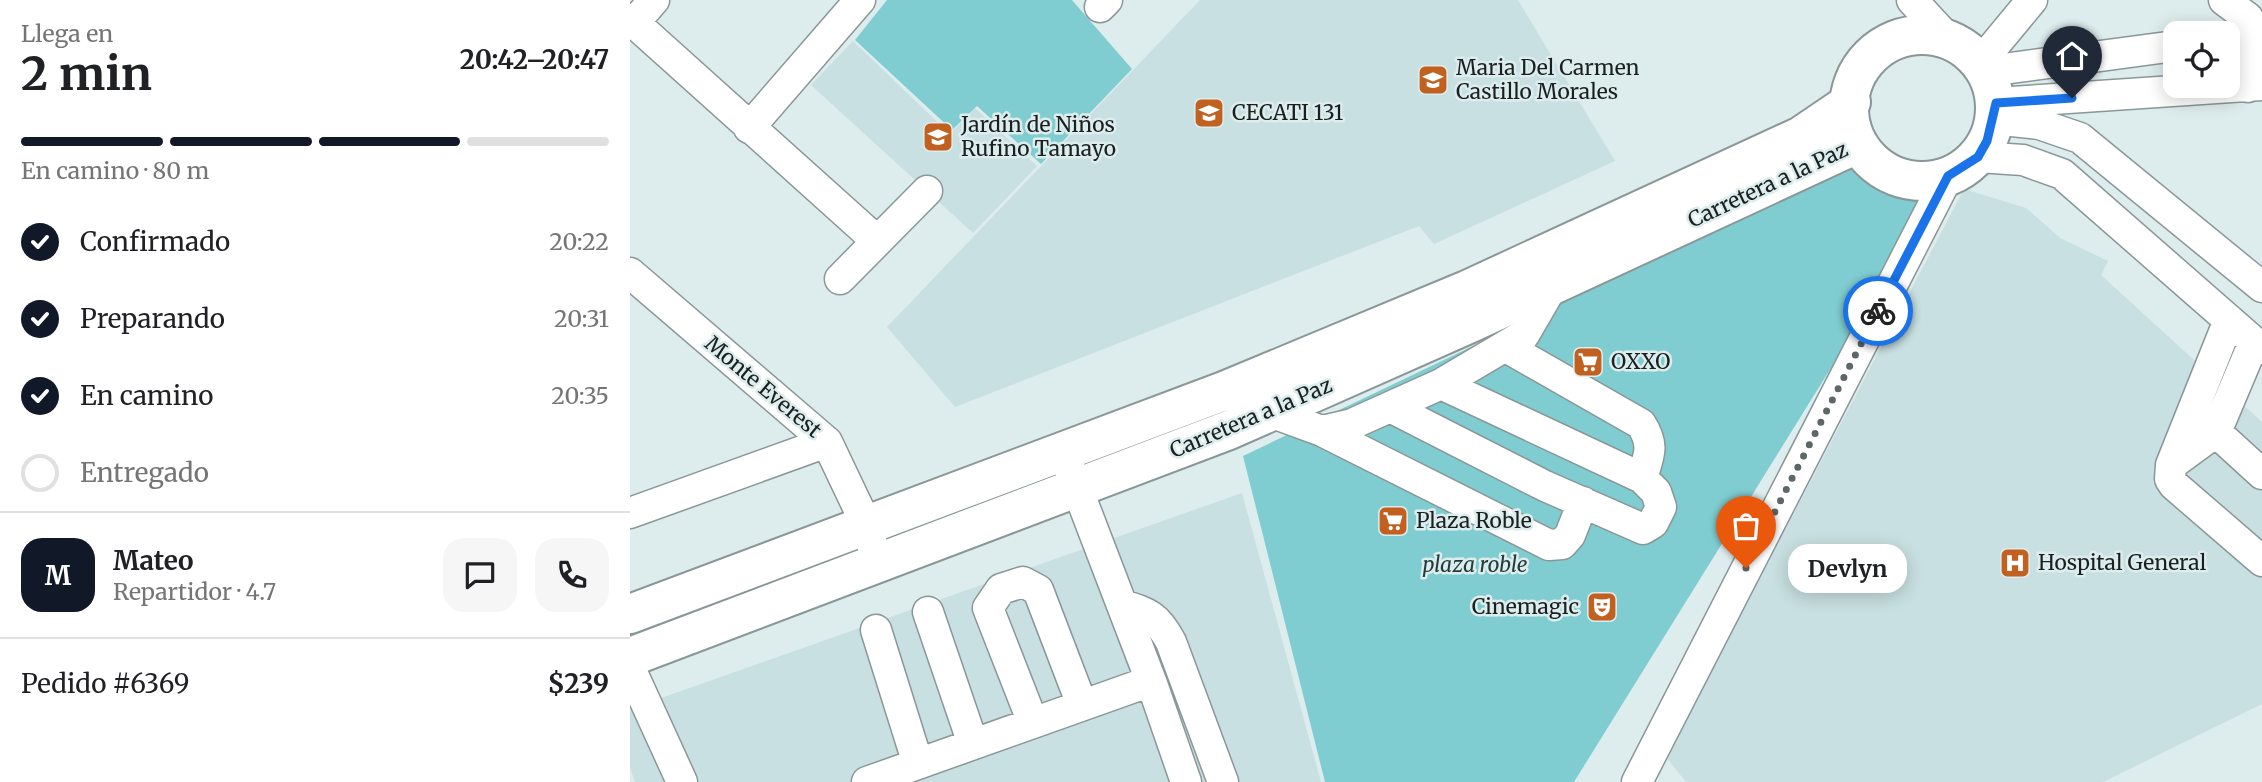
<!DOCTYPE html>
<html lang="es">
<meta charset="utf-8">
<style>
body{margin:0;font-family:Merriweather,serif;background:#f6f6f6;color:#202124;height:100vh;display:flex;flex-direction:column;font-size:26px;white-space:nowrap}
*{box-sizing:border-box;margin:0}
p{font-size:23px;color:#757577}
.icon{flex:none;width:38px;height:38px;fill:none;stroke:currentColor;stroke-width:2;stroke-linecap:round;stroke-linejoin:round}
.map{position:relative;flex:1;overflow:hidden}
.side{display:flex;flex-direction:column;background:#fff;width:630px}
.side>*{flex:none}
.controls{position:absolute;left:1533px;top:21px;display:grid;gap:14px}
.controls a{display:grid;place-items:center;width:77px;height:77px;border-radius:14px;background:#fff;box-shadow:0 4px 18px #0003;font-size:35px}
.pin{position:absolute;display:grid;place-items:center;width:60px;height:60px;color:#fff;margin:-72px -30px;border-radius:50% 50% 50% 0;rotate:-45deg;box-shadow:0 0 7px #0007}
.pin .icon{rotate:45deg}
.courier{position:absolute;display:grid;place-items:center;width:70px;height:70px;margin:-35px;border:5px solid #1a73e8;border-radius:50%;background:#fff;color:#222;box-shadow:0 2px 9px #0007}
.bubble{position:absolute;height:49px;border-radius:21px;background:#fff;box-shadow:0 4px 18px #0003;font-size:23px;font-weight:700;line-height:49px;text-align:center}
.summary em{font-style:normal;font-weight:700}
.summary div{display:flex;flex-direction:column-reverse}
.summary{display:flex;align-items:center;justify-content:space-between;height:119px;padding:0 21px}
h1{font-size:46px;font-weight:700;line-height:52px}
.bar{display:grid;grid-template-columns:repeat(4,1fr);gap:10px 7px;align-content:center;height:84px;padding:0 21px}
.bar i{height:9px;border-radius:5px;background:#e0e0e0}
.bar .on{background:#111827}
.bar p{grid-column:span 4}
.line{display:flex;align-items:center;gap:18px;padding:0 21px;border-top:2px solid #e0e0e0}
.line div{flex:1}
.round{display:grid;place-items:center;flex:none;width:74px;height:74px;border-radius:21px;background:#f6f6f6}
ol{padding:0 21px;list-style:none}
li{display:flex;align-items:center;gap:21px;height:77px}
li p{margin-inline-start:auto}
li .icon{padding:7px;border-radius:50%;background:#111827;color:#fff;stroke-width:4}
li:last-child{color:#757577}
li i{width:38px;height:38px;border:4px solid #e0e0e0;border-radius:50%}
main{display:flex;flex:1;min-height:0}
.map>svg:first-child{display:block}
.built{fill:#c8e0e1}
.green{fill:#80cdd1}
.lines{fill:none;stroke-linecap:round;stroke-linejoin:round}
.minor-casing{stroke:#8a9798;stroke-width:33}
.major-casing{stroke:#8a9798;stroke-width:42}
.minor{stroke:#fff;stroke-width:30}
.major{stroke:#fff;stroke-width:38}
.done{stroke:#5e6768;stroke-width:7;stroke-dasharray:0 12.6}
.route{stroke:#1a73e8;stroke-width:9}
.labels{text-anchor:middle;stroke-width:5;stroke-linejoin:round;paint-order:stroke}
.poi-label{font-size:21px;fill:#1a2020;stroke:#ddeced;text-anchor:start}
.street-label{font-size:21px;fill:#1a2020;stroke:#ddeced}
.park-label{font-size:21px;font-style:italic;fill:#233b3c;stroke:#ddeced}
</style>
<main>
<section class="side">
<div class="summary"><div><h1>2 min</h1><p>Llega en</p></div><em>20:42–20:47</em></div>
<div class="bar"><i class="on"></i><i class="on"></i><i class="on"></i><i></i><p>En camino · 80 m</p></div>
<ol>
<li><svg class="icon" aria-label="check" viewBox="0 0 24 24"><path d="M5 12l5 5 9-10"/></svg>Confirmado<p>20:22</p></li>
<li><svg class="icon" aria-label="check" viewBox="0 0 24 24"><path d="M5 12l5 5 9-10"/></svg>Preparando<p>20:31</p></li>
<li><svg class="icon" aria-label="check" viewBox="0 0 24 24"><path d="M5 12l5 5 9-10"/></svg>En camino<p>20:35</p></li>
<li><i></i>Entregado</li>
</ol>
<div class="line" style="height:126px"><b class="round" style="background:#111827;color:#fff">M</b><div><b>Mateo</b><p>Repartidor · 4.7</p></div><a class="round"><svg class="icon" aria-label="chat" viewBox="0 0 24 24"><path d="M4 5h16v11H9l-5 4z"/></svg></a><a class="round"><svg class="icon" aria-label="phone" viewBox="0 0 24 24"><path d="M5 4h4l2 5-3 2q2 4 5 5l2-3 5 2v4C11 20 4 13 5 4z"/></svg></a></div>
<div class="line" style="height:91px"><div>Pedido #6369</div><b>$239</b></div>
</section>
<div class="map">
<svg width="1632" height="782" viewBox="0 0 1632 782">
<rect width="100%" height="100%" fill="#ddeced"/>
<!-- built -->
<path class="built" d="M570,0H888L985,161L804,244L789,226L325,407L257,327Z
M223,41L320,134L345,108L407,166L343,233L181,85Z
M1334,189L1396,208L1430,238L1478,261L1471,275L1632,422V704L1473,782H1056L1036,757Z
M612,493L691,782H5L0,768V709Z"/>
<!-- green -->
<path class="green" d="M257,0H442L502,69L411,164L347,106L322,130L225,40Z
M1224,164L1304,202L944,782H695L613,456Z"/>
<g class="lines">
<!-- minor casing -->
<g class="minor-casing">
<path id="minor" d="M1282,0L1318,39
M1594,0L1618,18
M470,7L477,0
M0,19L247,241
M4,23L24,0
M1349,64L1402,0
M1358,71L1545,46
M1618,87V18
M1366,103L1632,85
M1363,119L1409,124L1450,138L1632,287
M119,128L230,0
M1348,157L1393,160L1432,174L1632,349
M0,273L197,442L236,524L248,564
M210,279L297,191
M1599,320L1541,465L1540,479L1544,485L1632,561
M876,347L1011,424C1025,446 1019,455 1012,478
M760,407L915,486L1013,529L1023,523L1031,507L1026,492L1012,478L811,384
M640,412L692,431L722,424L811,384L894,335L923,285
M692,431L919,545L932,544L940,535L953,502
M1586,432L1632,474
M1541,465L1586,432L1624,342
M439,467L521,681L556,782
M0,513L197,442
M492,605C519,613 527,616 541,642L593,782
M298,612L343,744
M246,630L288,764
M0,668L52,782
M403,723L358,608L371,589L393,582L408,590L452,705
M237,782L521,681
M1007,782L1318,176"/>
</g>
<!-- major casing -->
<g class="major-casing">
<path id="major" d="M1219 108a73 73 0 1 1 146 0a73 73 0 1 1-146 0Z
M0,614L594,391L837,290L1171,136L1221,102
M0,657L599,430L843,322L1227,144"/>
</g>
<!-- minor -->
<use href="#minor" class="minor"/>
<!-- major -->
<use href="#major" class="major"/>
</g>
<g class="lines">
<!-- done -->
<path class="done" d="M1116,568L1248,311"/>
<!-- route -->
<path class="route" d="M1248,311L1318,176L1348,157L1357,141L1366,103L1442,98"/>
</g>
<!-- icons -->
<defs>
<g id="school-square" transform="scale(1.575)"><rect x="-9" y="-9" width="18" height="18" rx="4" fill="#c1601f" stroke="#ddeced"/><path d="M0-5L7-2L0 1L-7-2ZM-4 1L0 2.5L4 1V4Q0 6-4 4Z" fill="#fff"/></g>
<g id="university-square" transform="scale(1.575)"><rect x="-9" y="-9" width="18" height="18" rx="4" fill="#c1601f" stroke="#ddeced"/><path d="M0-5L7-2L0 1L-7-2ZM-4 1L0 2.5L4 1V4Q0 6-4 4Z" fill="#fff"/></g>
<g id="supermarket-square" transform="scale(1.575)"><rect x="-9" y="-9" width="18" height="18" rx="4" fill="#c1601f" stroke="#ddeced"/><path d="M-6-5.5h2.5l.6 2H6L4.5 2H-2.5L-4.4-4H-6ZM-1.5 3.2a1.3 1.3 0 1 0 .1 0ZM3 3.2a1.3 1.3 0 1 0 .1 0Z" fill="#fff"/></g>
<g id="hospital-square" transform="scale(1.575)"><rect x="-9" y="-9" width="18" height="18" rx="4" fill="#c1601f" stroke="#ddeced"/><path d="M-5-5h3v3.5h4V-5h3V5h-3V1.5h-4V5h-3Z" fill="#fff"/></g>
<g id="theatre-square" transform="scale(1.575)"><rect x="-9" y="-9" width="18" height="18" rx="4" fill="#c1601f" stroke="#ddeced"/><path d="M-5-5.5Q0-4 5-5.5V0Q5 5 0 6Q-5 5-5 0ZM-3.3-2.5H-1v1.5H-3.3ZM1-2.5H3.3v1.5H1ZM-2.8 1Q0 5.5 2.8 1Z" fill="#fff"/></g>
</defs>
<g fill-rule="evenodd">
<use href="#school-square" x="803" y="80"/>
<use href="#university-square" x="579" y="113"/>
<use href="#school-square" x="308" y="137"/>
<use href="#supermarket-square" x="958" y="362"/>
<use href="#supermarket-square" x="763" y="521"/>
<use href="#hospital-square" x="1385" y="563"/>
<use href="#theatre-square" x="972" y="607"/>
</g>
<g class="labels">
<!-- poi labels -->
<g class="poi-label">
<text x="826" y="75">Maria Del Carmen<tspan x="826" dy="24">Castillo Morales</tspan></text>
<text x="602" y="120">CECATI 131</text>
<text x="331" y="132">Jardín de Niños<tspan x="331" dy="24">Rufino Tamayo</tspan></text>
<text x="981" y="369">OXXO</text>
<text x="786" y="528">Plaza Roble</text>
<text x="1408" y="570">Hospital General</text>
<text x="949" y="614" text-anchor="end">Cinemagic</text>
</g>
<!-- street labels -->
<g class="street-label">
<text transform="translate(1138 185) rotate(-25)" y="7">Carretera a la Paz</text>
<text transform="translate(133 387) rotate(40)" y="7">Monte Everest</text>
<text transform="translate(621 418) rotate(-23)" y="7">Carretera a la Paz</text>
</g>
<!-- park labels -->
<g class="park-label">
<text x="845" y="572">plaza roble</text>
</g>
</g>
</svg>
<div class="controls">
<a><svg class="icon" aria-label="locate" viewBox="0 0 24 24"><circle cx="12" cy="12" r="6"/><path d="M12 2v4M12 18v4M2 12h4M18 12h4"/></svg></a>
</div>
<div class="pin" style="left:1116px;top:568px;background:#ea580c"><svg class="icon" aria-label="bag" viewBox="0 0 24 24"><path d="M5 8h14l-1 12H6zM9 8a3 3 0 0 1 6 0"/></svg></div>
<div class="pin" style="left:1442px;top:98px;background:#1f2937"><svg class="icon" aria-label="home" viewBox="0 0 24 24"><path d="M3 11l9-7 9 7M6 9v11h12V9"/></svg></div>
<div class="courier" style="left:1248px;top:311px"><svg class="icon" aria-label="bike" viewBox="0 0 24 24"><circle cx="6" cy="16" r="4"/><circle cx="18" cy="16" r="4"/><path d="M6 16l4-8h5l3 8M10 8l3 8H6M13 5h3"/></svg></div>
<div class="bubble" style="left:1158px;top:544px;width:119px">Devlyn</div>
</div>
</main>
